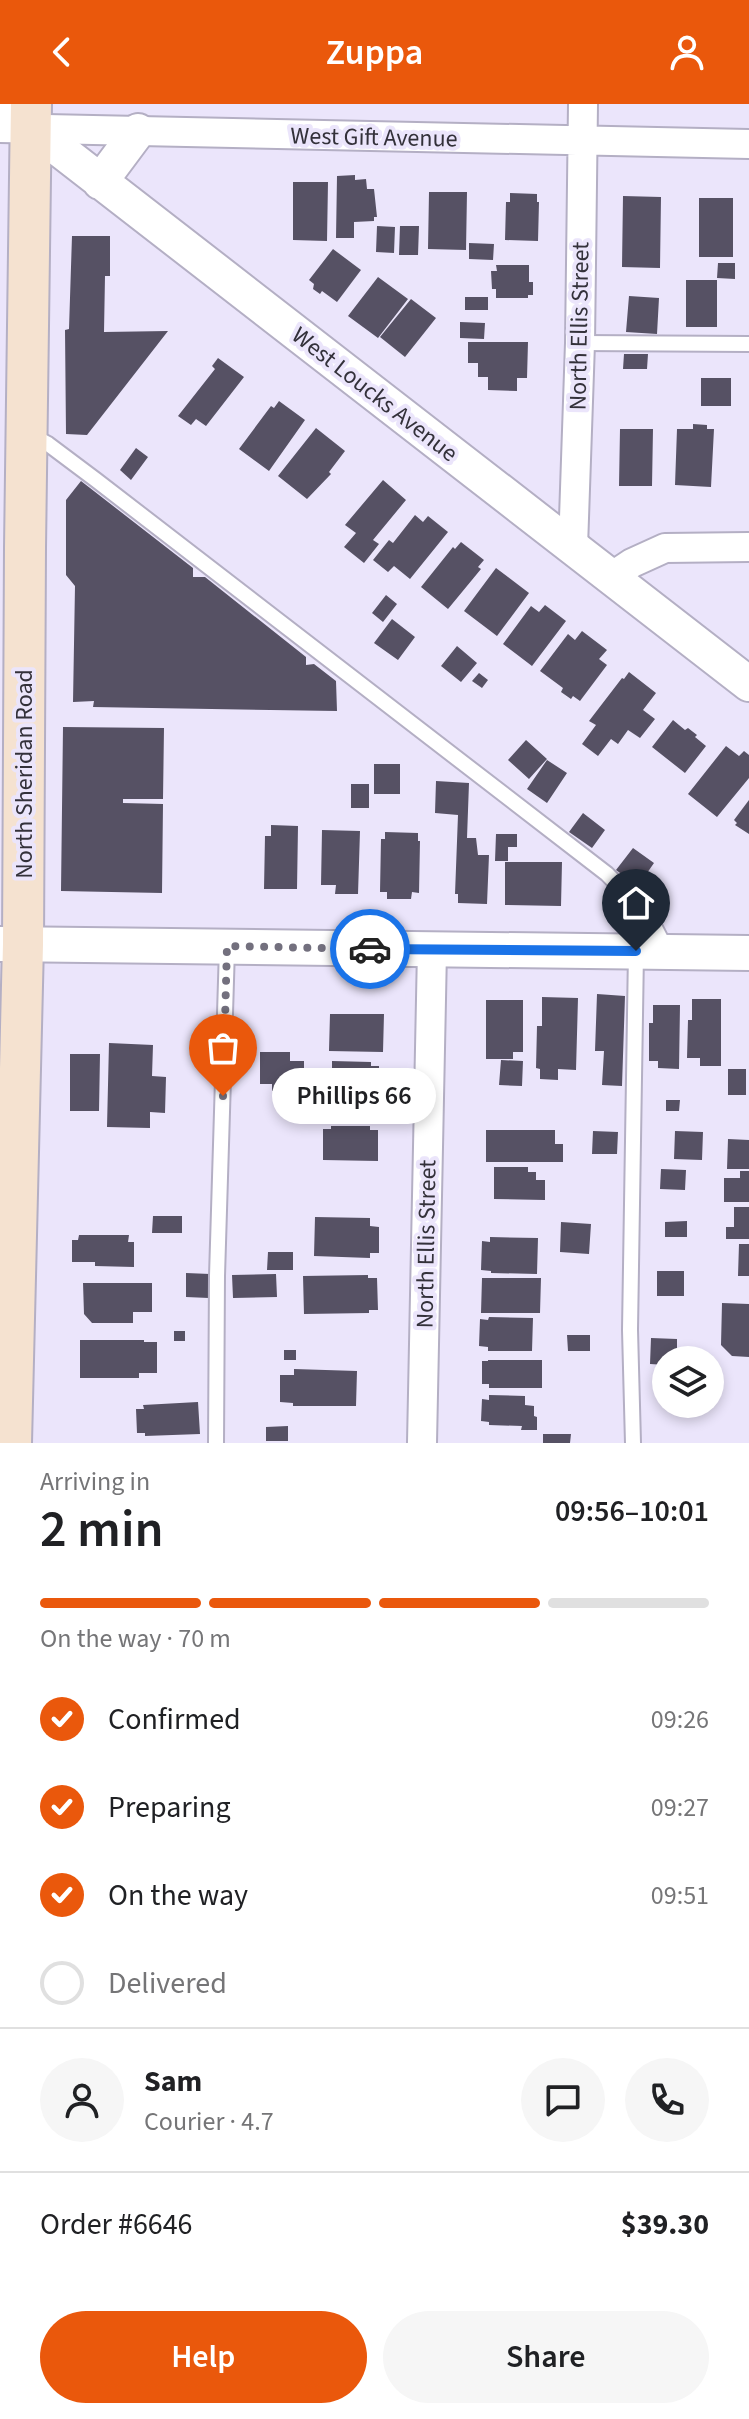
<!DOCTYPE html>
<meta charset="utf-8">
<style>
body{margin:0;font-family:"Source Sans 3",sans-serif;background:#f6f6f6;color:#202124;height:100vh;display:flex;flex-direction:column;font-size:30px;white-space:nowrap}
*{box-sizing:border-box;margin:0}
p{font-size:26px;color:#757577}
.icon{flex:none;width:44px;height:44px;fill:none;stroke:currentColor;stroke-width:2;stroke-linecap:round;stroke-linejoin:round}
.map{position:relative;height:1339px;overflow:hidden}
.drawer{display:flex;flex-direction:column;background:#fff;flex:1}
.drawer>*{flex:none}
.fabs{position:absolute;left:652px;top:1242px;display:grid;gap:16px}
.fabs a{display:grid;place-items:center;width:72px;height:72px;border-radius:50%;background:#fff;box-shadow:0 4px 12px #0003;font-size:40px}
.pin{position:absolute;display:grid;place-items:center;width:68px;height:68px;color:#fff;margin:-82px -34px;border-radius:50% 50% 50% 0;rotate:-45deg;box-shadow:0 0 8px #0007}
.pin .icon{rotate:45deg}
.courier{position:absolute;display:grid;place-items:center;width:80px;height:80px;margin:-40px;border:6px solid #1a73e8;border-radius:50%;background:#fff;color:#222;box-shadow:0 2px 10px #0007}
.bubble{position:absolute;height:56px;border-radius:28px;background:#fff;box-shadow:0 4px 12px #0003;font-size:26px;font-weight:600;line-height:56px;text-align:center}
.head em{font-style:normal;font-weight:600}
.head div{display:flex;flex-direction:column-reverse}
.head{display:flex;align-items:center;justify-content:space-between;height:136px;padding:0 40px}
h1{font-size:52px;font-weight:600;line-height:60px}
.bar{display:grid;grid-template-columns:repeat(4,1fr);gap:12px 8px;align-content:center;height:96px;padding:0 40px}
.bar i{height:10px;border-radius:6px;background:#e0e0e0}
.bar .on{background:#ea580c}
.bar p{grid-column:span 4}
.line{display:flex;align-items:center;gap:20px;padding:0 40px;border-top:2px solid #e0e0e0}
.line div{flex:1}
.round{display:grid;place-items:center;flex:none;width:84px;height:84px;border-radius:42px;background:#f6f6f6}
ol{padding:0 40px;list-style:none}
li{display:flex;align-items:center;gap:24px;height:88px}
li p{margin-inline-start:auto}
li .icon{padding:8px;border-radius:50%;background:#ea580c;color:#fff;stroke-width:4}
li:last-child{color:#757577}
li i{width:44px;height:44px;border:4px solid #e0e0e0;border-radius:50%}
.button{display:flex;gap:16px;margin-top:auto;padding:16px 40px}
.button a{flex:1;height:92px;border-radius:48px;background:#ea580c;color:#fff;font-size:32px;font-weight:600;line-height:92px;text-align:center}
.button a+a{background:#f6f6f6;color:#202124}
header{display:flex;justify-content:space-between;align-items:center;height:104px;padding:0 40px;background:#ea580c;color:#fff;font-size:36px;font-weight:600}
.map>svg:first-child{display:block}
.building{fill:#565164}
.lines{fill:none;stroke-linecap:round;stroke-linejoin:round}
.service-casing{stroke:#b4afc4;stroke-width:18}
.minor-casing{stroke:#b4afc4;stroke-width:32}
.tertiary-casing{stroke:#b4afc4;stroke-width:38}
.secondary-casing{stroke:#b4afc4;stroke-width:44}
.service{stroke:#fff;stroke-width:14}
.minor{stroke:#fff;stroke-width:28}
.tertiary{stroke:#fff;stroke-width:34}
.secondary{stroke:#f5e2d0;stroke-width:40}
.done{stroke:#73707e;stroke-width:8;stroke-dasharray:0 14.4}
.route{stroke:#1a73e8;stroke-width:10}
.labels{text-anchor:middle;stroke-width:8;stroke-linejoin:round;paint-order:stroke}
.street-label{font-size:24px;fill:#33313a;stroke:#ebe5fb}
</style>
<header><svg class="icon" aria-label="back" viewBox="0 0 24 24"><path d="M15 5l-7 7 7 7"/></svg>Zuppa<svg class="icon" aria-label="person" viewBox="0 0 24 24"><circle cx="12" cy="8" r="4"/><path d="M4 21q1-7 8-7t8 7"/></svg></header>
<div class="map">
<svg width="749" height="1339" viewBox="0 0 749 1339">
<rect width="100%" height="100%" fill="#ebe5fb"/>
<!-- building -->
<path class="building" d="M355,71V76L366,75L367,85H374L377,113H374V117L354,118V134H336L337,72Z
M293,78H328L327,137L293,136Z
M429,88H467L466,146L428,145Z
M510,89L537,90V98H539L538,137L505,136L506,98H510Z
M623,92L661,93L660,164L622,163Z
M699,94H733V153H699Z
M377,122L395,123L394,149L376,148Z
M400,122H419L418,151H399Z
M72,132H110V172H105L104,228L168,227L87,331L66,330L65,226L69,225Z
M469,139L494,140L493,156L469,155Z
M333,145L361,166L337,198L322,187L320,190L313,185L314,180L309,176Z
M718,159H735V175L717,174Z
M496,161H529V178H533V191H528V194H496V185H492L491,167H497Z
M378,173L408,195L378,234L348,212Z
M686,176H717V223H686Z
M629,192L659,194L657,230L626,228Z
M465,193H488V206H465Z
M411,195L436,214L405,253L380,233Z
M460,218L485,219L484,235L460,234Z
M468,238H528L527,274H517V287L488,286V273H478V259H468Z
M624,250H648L647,265H623Z
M218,254L244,273L206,322L196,315L191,321L178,312L215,265L212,262Z
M701,274H731V302H701Z
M279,297L305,316L269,367L239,345L271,302L274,304Z
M693,320L707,321V325H714L711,383L675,381L677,325H693Z
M316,324L345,347L329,368L331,370L307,395L278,372Z
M620,325H653L652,382H619Z
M136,344L148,353L131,376L120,366Z
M383,376L406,396L373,436L379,440L364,459L344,443L356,429L345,421Z
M81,377L193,464V473H205L306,553V561L314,560L336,577L337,607L93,603L94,597L73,598L75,482L66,471V396Z
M415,411L423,418L428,412L448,428L410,475L394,462L388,468L373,456L389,436L393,439Z
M461,438L484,456L478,463L481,465L448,505L421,483L453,443L455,445Z
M496,464L529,489L497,532L464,507Z
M386,491L397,500L383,518L372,509Z
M545,501L566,517L532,562L503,540L531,502L539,508Z
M392,515L415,533L398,556L374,539Z
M582,527L607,546L599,555L607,561L580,597L573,592L571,595L561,588L563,584L540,567L568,530L575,536Z
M457,542L477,559L461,578L441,562Z
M629,568L656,589L643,606L655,615L640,634L628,626L618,640L611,635L598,652L582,640L596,621L589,617L622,574L624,575Z
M479,569L488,576L482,584L472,577Z
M673,616L685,626L688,624L697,631L695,633L706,642L685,669L652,643Z
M63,623L164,624L163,695H123V699L163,700L162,789L61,787Z
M526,636L547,655L529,675L508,656Z
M726,642L739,652L744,647L749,651V674L717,713L688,690Z
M547,656L567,669L547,699L527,685Z
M374,660H400V690H374Z
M436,677L469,679L467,734H476L478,751H489L487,800L458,799V790H455L458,711L435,709Z
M351,680H369V704H351Z
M749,696V730L735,721L737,719L734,716Z
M583,709L605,726L592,744L569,728Z
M271,721L298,722L297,785H264L265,732H271Z
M322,726L360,727L358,790H335L336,781H321Z
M385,728L418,729V737H420L419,789L412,788L411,795H387V788H380L381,735H385Z
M496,730H517V743H508V757H495Z
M633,744L654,759L638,782L616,766Z
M505,758H562L561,802L505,801Z
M597,890L625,892L622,982L602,981L604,947H595Z
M542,893L578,894L576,966L558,965V976L540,975V965L536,964L537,922H542Z
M692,895H721V962H700V954H687L688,916H692Z
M486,896H523V948H513V955H486Z
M653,901H680L679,965L658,964V957H649V919H653Z
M330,910H384L383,948L329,947Z
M109,939L153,941L152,972L166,973L165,1009L150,1008V1024L107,1023Z
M260,948H290V957H304V974H287V987H272V980H260Z
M70,950H100L99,1007H70Z
M501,956L523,957L522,982L499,981Z
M332,957L371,958V962H379V986H371V991H332Z
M728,965H746V991H728Z
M666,996H680L679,1007H666Z
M331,1022H370V1026H378V1057L323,1056V1025H331Z
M486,1026H555V1040H563V1058H486Z
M593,1027L618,1028L617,1050H592Z
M675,1027L703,1028L702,1056L674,1055Z
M728,1035L749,1036V1065H727Z
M494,1063H528V1068H536V1076H545V1096L494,1095Z
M661,1065L686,1066L685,1086L660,1085Z
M740,1067H749V1098H724V1074H740Z
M734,1103H749V1135H726V1123H734Z
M153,1112H182V1129H152Z
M315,1113L370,1114V1122L379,1123V1149H370V1154L314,1152Z
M687,1117V1133H665V1118Z
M561,1118L591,1120L589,1150L560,1148Z
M79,1131H129L128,1138H134V1163L95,1162V1158H72V1136H78Z
M490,1133L538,1134L537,1170L491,1169V1167L481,1166L482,1137L490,1138Z
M739,1140H749V1172H738Z
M268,1148H293V1166H267Z
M657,1167H684V1192H657Z
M186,1169L210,1170L209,1194L186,1193Z
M276,1170L277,1193L233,1194L232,1171Z
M368,1171V1174H377L378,1206H369V1209L304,1210L303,1172Z
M482,1174H541L540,1209H481Z
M83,1179H152V1208H133V1219H92L84,1210Z
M722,1199L749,1200V1253L732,1252L721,1241Z
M489,1213L533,1214L532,1247H488V1243L479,1242L480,1215L488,1216Z
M174,1227H185V1237H174Z
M567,1231H590V1247H568Z
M651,1234L677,1235V1256H666V1261L650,1260Z
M80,1236H144V1238H157V1269H139V1274H80Z
M284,1246H296V1256H284Z
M488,1256H542V1284H489V1280H482V1257H488Z
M294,1265L357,1267L356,1302H293V1299L280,1298V1271H294Z
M489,1291L525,1292V1301L534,1302V1312L537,1313V1326H521L522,1322L489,1321V1318L481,1317L482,1295L489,1296Z
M198,1298L200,1330L145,1332V1329H137L136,1305H144L143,1301Z
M288,1322V1337H266V1323Z
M543,1330H571L570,1339H543Z"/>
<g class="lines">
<!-- service casing -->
<g class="service-casing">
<path id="service" d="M580,239L749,240
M31,331L48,340L96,376L607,770L650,814L667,847
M216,1339L217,1172L227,844
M633,1339L630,1226L636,848"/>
</g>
<!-- minor casing -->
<g class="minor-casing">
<path id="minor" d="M0,24L749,40
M573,443L580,239L583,0
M611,473L632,459L665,444L749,443
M422,1339L432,846"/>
</g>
<!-- tertiary casing -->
<g class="tertiary-casing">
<path id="tertiary" d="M1,0L749,580
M100,78L138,27
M0,840L749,849"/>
</g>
<!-- secondary casing -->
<g class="secondary-casing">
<path id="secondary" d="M11,1339L23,840L25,444L31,0"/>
</g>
<!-- service -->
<use href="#service" class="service"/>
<!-- minor -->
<use href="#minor" class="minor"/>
<!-- tertiary -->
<use href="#tertiary" class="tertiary"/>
<!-- secondary -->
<use href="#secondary" class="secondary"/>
</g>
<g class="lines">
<!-- done -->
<path class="done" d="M223,992L227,842L370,845"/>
<!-- route -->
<path class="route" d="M370,845L636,847"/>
</g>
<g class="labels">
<!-- street labels -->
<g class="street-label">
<text transform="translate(374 33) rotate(1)" y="8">West Gift Avenue</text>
<text transform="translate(579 222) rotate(-89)" y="8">North Ellis Street</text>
<text transform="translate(375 290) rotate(38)" y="8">West Loucks Avenue</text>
<text transform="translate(24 670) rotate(-90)" y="8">North Sheridan Road</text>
<text transform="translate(426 1140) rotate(-89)" y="8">North Ellis Street</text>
</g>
</g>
</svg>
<div class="fabs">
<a><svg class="icon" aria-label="layers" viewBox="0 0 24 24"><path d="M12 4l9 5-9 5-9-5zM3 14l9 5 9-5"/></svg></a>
</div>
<div class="pin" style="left:223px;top:992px;background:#ea580c"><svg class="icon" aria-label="bag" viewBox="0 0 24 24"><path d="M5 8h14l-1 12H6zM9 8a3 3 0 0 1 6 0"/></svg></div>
<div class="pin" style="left:636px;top:847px;background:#1f2937"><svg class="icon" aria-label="home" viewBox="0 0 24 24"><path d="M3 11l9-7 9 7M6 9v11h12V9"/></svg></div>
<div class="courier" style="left:370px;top:845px"><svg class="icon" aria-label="car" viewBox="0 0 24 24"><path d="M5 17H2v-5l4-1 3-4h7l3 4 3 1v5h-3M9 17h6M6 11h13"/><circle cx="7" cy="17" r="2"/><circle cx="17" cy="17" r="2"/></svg></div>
<div class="bubble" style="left:272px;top:964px;width:164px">Phillips 66</div>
</div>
<section class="drawer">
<div class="head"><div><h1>2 min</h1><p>Arriving in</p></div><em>09:56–10:01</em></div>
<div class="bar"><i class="on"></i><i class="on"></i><i class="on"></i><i></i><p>On the way · 70 m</p></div>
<ol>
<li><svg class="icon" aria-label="check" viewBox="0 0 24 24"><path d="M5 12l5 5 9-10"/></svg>Confirmed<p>09:26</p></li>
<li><svg class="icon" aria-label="check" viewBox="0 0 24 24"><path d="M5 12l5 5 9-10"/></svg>Preparing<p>09:27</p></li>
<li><svg class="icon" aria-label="check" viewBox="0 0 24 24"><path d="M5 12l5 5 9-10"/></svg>On the way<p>09:51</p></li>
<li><i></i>Delivered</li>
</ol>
<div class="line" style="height:144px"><a class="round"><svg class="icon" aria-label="person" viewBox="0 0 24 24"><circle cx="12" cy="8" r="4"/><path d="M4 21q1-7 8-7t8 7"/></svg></a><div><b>Sam</b><p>Courier · 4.7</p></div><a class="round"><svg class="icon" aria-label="chat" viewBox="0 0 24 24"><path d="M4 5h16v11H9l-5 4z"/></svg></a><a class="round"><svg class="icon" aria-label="phone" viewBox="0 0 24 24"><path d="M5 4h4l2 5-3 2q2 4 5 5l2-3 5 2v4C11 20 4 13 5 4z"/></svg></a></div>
<div class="line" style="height:104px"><div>Order #6646</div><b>$39.30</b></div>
<div class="button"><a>Help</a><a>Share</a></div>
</section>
